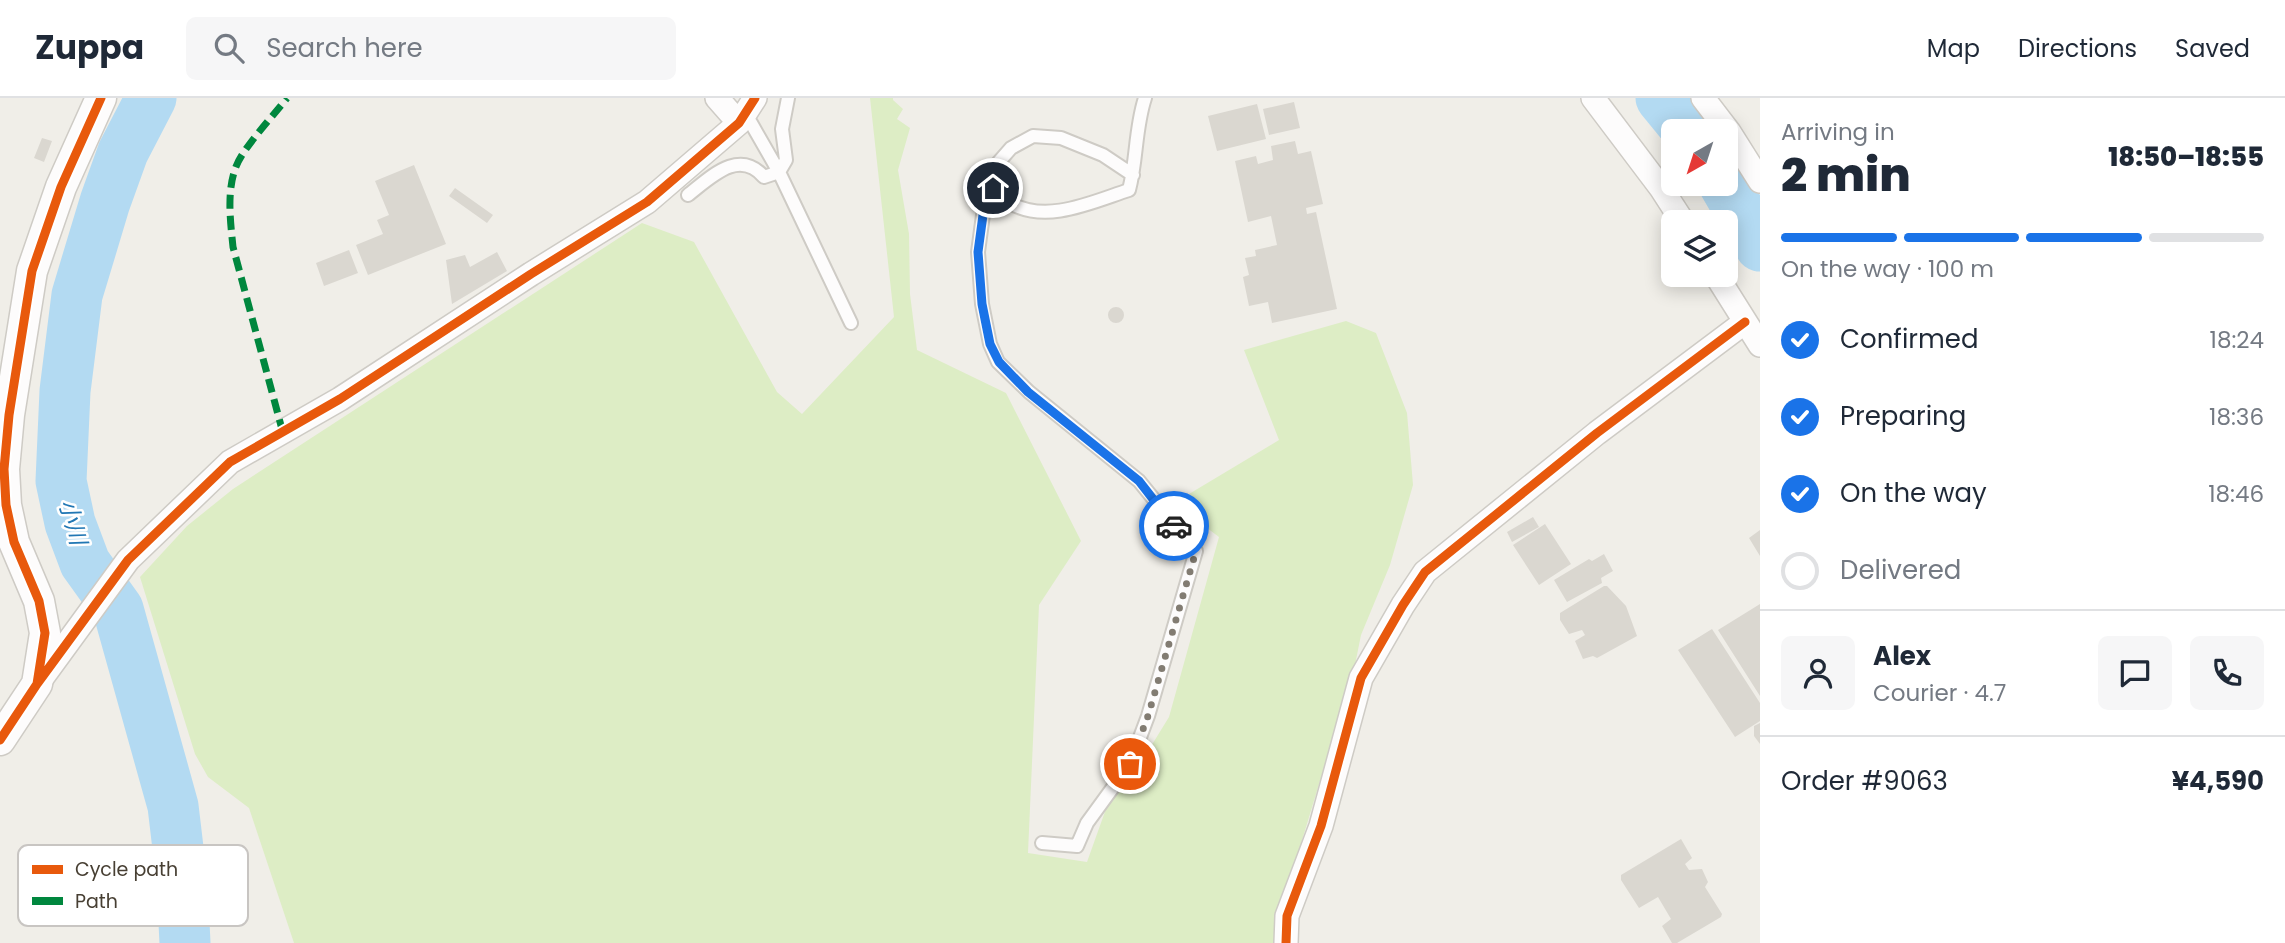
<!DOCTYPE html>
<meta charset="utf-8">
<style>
body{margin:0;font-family:Poppins,"Noto Sans JP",sans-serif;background:#f6f6f7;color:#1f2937;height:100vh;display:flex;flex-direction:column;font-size:26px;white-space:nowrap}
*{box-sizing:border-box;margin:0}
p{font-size:23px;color:#747a83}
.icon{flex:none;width:38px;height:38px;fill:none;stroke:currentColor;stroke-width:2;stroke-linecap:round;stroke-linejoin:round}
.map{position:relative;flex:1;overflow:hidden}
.sheet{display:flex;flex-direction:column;background:#fff;width:525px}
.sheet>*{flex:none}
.needle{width:46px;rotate:219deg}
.controls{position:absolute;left:1661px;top:21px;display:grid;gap:14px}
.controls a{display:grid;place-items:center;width:77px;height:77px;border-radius:10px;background:#fff;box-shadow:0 4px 18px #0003;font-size:35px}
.pin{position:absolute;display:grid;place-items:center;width:60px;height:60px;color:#fff;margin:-30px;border:4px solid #fff;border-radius:50%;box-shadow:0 2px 7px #0007}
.courier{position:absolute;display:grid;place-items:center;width:70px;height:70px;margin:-35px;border:5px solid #1a73e8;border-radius:50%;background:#fff;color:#222;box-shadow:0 2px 9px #0007}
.headline em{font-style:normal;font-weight:800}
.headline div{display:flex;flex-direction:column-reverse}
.headline{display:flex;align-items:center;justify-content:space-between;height:119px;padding:0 21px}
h1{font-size:46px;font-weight:800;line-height:52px}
.bar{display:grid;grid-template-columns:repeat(4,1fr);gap:10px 7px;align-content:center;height:84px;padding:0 21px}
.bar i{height:9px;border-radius:5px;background:#e0e1e3}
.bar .current{background:#1a73e8}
.bar p{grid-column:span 4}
.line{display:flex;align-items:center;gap:18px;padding:0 21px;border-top:2px solid #e0e1e3}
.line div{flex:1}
.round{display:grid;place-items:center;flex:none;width:74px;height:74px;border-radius:10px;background:#f6f6f7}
ol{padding:0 21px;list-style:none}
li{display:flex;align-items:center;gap:21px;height:77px}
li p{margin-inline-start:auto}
li .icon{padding:7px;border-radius:50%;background:#1a73e8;color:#fff;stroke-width:4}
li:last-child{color:#747a83}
li i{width:38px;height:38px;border:4px solid #e0e1e3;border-radius:50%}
header{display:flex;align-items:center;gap:42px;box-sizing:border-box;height:98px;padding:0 35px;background:#fff;border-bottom:2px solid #e0e1e3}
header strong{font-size:33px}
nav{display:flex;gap:38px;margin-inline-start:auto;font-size:24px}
.search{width:490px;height:63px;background:#f6f6f7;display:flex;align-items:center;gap:18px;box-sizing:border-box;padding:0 24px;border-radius:10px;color:#747a83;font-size:26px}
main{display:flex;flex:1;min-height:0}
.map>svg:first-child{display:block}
.green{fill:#ddedc5}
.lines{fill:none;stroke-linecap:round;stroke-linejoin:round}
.river{stroke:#b3daf2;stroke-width:51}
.building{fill:#dad7d0}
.service-casing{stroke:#cecbc5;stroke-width:16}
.minor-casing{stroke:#cecbc5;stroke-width:26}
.tertiary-casing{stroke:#cecbc5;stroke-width:33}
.service{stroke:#fdfcfc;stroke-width:12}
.minor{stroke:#fdfcfc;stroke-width:23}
.tertiary{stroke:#fdfcfc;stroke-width:30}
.quiet{stroke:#00873e;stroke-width:7;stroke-dasharray:14 7;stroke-linecap:butt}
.cycleway-casing{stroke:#fff;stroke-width:13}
.cycleway{stroke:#e8590c;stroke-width:9}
.done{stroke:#827c72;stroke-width:7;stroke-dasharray:0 12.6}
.route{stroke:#1a73e8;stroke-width:9}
.labels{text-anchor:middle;stroke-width:5;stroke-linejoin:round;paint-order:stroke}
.water-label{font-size:23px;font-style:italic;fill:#2177b4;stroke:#fff}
.key{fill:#fff;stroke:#c8c5c2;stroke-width:2}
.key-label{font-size:19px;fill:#473f33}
</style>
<header>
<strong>Zuppa</strong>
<div class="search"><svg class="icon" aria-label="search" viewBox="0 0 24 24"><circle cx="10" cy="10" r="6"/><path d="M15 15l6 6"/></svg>Search here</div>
<nav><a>Map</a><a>Directions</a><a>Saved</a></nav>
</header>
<main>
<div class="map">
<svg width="1760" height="845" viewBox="0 0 1760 845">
<rect width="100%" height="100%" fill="#f0eee8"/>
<!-- green -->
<path class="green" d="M870,0H893V2L903,11L897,21L910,30L898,72L909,136L910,196L917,252L1006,295L1081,443L1039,507L1028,755L1087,764L1107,708L1145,658L1169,619L1219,439L1174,405L1279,342L1244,252L1346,223L1376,235L1407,315L1413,387L1390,467L1361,537L1355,567L1277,825L1279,845H294L249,710L208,679L195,656L140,479L187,428L233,391L642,125L694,144L777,294L802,316L894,219Z"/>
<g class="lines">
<!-- river -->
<path class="river" d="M151,0L123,54L105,104L77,197L65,293L61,383L70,425L85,465L118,511L173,708L182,784L185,845
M1661,0L1688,33
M1724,86L1760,148"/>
</g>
<!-- building -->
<path class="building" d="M1294,4L1300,30L1269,37L1263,11Z
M1257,6L1266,41L1217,53L1208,18Z
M42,40L52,43L44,64L34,60Z
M1295,43L1298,56L1311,53L1323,106L1306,110L1307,116L1316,114L1337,211L1272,225L1268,204L1249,208L1243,179L1249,177L1245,160L1256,158L1255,152L1277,147L1271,118L1248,124L1235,63L1256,58L1258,66L1273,62L1271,48Z
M414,67L446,146L368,177L356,147L383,136L377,122L389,117L375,83Z
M455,90L493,117L487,125L449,98Z
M349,152L358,175L324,188L316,165Z
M497,154L507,173L452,206L446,162L465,157L470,169Z
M1108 217a8 8 0 1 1 16 0a8 8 0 1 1-16 0Z
M1533,419L1539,429L1512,444L1507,434Z
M1545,426L1571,466L1539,487L1513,447Z
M1760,432V458L1749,440Z
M1604,456L1613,473L1601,480L1602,485L1567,504L1554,482L1589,461L1592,463Z
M1604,488H1607L1626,508L1637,538L1597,560L1593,558L1583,561L1575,543L1585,537L1582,532L1569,536L1560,522V515Z
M1760,506V598L1718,532Z
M1712,531L1760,605V623L1735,639L1678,552Z
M1760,625V646L1754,638V628Z
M1681,741L1692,760L1685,766L1689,772L1702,771L1708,784L1705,789L1722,816L1721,819L1677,845H1672L1662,828L1671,821L1658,799L1639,810L1621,782V777Z"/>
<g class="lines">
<!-- service casing -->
<g class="service-casing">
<path id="service" d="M744,17L751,25L779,74L851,225
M1133,77L1103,57L1061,40L1033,38L1011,50L997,66L993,90C998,95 1004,101 1010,105C1047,126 1092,104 1129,92C1137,62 1135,30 1145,0
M993,90L983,117L978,154L982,206L990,246L998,264L1029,294L1139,383L1196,453L1148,618L1130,666L1087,725L1077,748L1042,745
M688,97C711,79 739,50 764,79L779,74L786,62L782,31L788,0"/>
</g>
<!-- minor casing -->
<g class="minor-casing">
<path id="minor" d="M717,0L739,25
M1593,0L1661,90L1683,124
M1703,0L1729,34L1760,83
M1716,177L1760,247
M39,584L128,462L230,364L340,301L531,176L647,104L739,25L755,0
M1286,845L1287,818L1321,728L1361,580L1403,507L1425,474L1597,335L1745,224"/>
</g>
<!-- tertiary casing -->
<g class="tertiary-casing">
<path id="tertiary" d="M0,642L37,586L45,535L39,503L14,444L6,407L4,371L9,317L32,173L61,89L101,0"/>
</g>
<!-- service -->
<use href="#service" class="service"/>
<!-- minor -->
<use href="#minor" class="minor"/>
<!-- tertiary -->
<use href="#tertiary" class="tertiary"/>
<!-- quiet -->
<path class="quiet" d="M283,335L233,149C230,119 225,83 242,57C255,37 272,19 287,0"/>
<!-- cycleway casing -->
<g class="cycleway-casing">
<path id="cycleway" d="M37,586L128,462L230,364L340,301L531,176L647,104L739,25L755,0
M0,642L37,586L45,535L39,503L14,444L6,407L4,371L9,317L32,173L61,89L101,0
M1286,845L1287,818L1321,728L1361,580L1403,507L1425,474L1597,335L1745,224"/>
</g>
<!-- cycleway -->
<use href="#cycleway" class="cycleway"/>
</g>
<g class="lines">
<!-- done -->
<path class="done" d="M1130,666L1148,618L1196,453L1174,428"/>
<!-- route -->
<path class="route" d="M993,90L983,117L978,154L982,206L990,246L999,264L1028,294L1139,383L1174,428"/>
</g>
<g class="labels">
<!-- water labels -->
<g class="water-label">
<text transform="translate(73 424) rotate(74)" y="8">小川</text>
</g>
</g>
<!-- legend -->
<rect x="18" y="747" width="230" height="81" rx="10" class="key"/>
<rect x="32" y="767" width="31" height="9" fill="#e8590c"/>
<rect x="32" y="799" width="31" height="8" fill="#00873e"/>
<g class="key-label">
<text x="75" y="778">Cycle path</text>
<text x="75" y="810">Path</text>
</g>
</svg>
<div class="controls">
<a><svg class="needle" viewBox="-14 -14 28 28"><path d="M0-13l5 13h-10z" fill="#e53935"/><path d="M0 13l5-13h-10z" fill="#747a83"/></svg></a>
<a><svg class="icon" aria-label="layers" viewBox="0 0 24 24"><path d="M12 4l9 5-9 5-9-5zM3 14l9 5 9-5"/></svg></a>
</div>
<div class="pin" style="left:1130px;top:666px;background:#ea580c"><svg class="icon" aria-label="bag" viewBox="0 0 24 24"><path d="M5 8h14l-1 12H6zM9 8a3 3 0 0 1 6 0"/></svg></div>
<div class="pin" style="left:993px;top:90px;background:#1f2937"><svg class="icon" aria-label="home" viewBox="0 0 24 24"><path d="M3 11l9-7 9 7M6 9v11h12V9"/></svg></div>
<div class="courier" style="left:1174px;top:428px"><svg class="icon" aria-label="car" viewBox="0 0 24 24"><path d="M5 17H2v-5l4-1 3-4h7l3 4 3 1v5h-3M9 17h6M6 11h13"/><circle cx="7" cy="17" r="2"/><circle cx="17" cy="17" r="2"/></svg></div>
</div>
<section class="sheet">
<div class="headline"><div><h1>2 min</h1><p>Arriving in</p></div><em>18:50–18:55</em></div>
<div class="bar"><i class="current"></i><i class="current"></i><i class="current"></i><i></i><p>On the way · 100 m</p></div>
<ol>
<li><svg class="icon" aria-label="check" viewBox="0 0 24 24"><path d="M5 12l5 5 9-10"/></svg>Confirmed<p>18:24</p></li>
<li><svg class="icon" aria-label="check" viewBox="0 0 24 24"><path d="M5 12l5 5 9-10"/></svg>Preparing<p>18:36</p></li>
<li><svg class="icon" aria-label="check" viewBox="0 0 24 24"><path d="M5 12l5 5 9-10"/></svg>On the way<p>18:46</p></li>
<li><i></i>Delivered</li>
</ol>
<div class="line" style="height:126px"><a class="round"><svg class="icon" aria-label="person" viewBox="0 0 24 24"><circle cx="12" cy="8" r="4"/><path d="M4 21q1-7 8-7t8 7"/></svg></a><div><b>Alex</b><p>Courier · 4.7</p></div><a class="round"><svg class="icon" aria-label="chat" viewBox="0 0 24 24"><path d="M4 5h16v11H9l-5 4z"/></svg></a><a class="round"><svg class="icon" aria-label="phone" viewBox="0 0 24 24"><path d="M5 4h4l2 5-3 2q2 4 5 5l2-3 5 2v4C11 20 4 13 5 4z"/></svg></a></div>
<div class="line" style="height:91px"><div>Order #9063</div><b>¥4,590</b></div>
</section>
</main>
